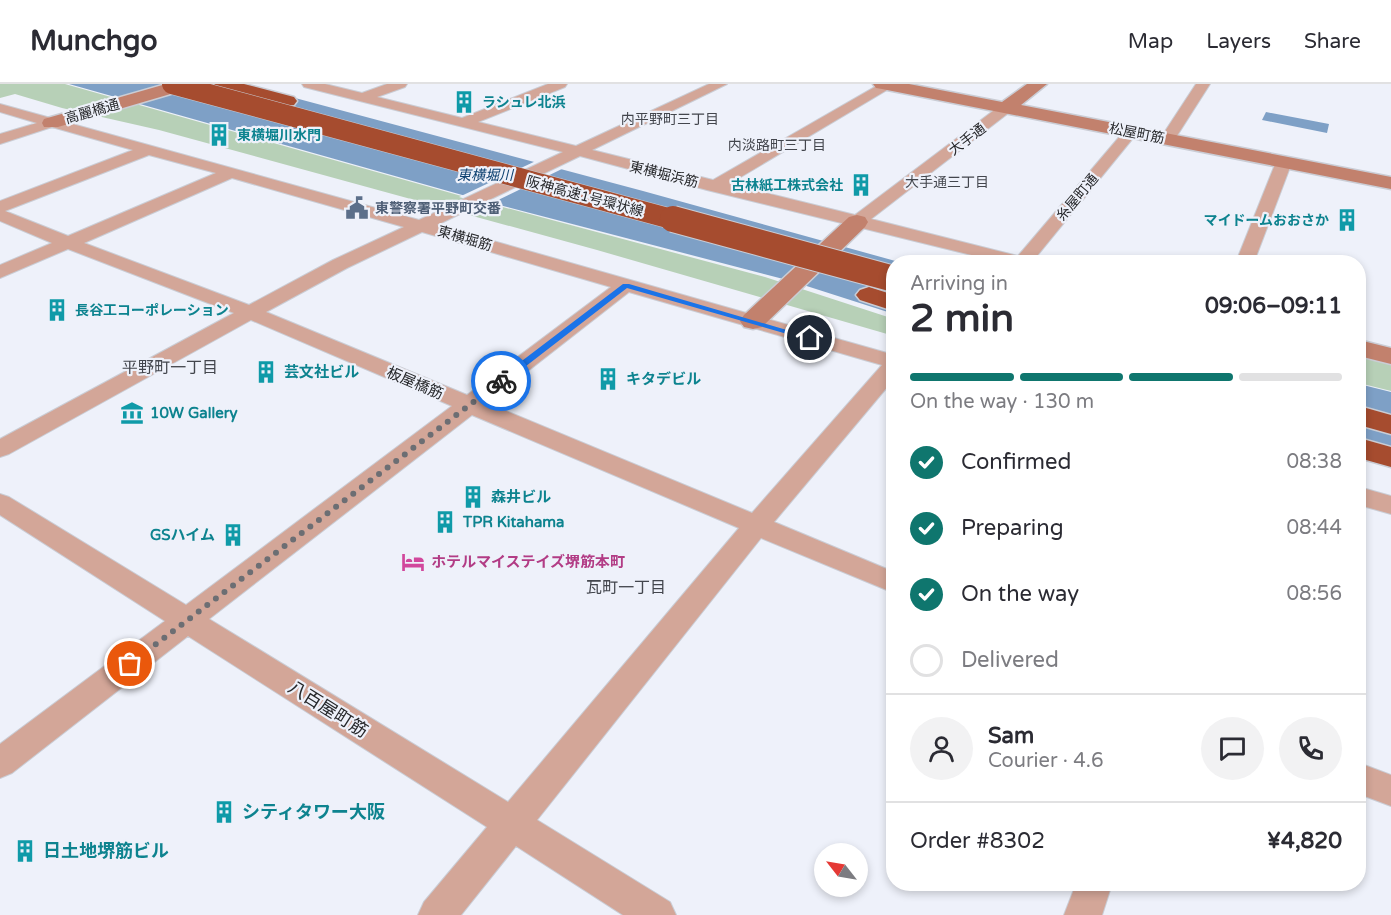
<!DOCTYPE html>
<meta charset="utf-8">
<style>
body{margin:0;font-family:"Varela Round","Noto Sans JP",sans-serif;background:#f2f2f3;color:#2b2b33;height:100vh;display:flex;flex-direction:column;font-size:22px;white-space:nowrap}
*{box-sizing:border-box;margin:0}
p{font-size:20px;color:#7c7c81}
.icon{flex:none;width:33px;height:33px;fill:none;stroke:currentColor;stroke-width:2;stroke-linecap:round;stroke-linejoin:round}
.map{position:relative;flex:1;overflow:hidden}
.drawer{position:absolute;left:886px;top:171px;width:480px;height:636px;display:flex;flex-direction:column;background:#fff;border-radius:24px;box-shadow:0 3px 9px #0003}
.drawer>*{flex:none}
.needle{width:39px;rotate:301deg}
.controls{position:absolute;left:814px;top:759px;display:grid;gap:12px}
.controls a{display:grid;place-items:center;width:54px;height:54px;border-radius:50%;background:#fff;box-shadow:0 3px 9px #0003;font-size:30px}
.pin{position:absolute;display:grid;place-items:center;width:51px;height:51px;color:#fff;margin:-26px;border:3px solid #fff;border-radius:50%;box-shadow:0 2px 6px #0007}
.courier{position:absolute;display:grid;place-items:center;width:60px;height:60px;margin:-30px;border:4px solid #1a73e8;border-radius:50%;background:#fff;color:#222;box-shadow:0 2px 8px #0007}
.summary em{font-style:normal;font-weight:700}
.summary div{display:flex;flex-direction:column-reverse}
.summary{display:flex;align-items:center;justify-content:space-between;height:102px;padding:0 24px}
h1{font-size:39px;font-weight:700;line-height:45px}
.bar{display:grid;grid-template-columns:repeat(4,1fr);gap:9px 6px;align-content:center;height:72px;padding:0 24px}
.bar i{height:8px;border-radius:4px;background:#e1e1e2}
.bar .on{background:#0f766e}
.bar p{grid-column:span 4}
.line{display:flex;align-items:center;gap:15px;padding:0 24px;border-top:2px solid #e1e1e2}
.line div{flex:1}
.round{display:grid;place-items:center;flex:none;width:63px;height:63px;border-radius:32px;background:#f2f2f3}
ol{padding:0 24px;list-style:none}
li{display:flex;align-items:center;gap:18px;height:66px}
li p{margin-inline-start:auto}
li .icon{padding:6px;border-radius:50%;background:#0f766e;color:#fff;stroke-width:4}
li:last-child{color:#7c7c81}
li i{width:33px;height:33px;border:3px solid #e1e1e2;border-radius:50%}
header{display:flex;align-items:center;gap:36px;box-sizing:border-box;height:84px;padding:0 30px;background:#fff;border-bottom:2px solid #e1e1e2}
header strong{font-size:28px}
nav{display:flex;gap:33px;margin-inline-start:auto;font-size:21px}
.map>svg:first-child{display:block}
.green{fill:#b7d0b7}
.water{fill:#7ea0c6}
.pier{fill:#eef1fa}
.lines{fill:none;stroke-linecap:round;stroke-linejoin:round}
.street-casing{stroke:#cacdd5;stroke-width:2}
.secondary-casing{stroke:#cacdd5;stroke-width:3}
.highway-casing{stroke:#cacdd5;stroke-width:3}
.street{fill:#d3a698;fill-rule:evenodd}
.secondary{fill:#c2816d;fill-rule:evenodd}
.highway{fill:#a64c2f;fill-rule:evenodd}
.highway-bridge-far1-casing{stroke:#cacdd5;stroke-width:21;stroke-linecap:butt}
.highway-bridge-casing{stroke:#cacdd5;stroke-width:28;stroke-linecap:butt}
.highway-bridge-far1{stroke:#a64c2f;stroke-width:20}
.highway-bridge{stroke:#a64c2f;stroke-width:26}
.route{fill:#1a73e8}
.done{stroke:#6c6e73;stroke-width:6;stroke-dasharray:0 10.8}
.labels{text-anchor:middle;stroke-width:4.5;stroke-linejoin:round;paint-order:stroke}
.far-culture-label{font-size:14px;font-weight:bold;fill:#0d838f;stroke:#eef1fa;text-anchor:start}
.far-street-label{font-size:14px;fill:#26272a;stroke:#eef1fa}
.far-neighbourhood-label{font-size:14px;fill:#43464d;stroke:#eef1fa}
.far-water-label{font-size:14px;font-style:italic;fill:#0c4070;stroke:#eef1fa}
.far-service-label{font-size:14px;font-weight:bold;fill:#4e5e75;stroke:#eef1fa;text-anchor:start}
.culture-label{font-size:15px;font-weight:bold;fill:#0d838f;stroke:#eef1fa;text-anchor:start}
.street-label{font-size:15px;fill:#26272a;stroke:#eef1fa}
.hotel-label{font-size:15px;font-weight:bold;fill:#b23c85;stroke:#eef1fa;text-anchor:start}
.neighbourhood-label{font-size:16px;fill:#43464d;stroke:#eef1fa}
.near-street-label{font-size:18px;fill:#26272a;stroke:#eef1fa}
.near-culture-label{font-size:18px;font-weight:bold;fill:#0d838f;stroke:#eef1fa;text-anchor:start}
</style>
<header>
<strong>Munchgo</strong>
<nav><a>Map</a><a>Layers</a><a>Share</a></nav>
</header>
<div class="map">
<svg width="1391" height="831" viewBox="0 0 1391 831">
<rect width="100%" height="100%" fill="#eef1fa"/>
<!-- green -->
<path class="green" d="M0,0H65L458,111L765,193L894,235V252L597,166L159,46L62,24L15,10L0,14Z
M1359,269L1391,277V307L1359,299Z"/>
<!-- water -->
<path class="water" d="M69,0H243L643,107L899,178H894V230L791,197L480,116Z
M1266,28L1329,40L1327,49L1262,36Z
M1359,300L1391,308V384L1359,374Z"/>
<!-- pier -->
<path class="pier" d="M538,76L566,83L488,121L459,113Z"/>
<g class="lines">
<!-- street casing -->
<g class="street-casing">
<path id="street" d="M302,0H325L362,9L387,0H407L405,3L377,13L462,34L548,0H567L565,3L478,38L576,62L709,0H727L592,66L713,96L880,0H897L729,100L855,131L1001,21H1011L1013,24L1011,27L871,135L1018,172L1126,45H1136L1138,48L1032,178H1000L707,106L580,72L437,141L894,271V295L774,438L894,488V509L761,454L537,736L670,818L676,831H623L516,762L461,831H418L424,818L487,743L188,552L12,689L0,694V660L165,537L0,431V410L9,413L186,521L452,322L251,236L9,370L0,373V355L234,229L68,165L0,194V181L52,159L0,137V117L133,66L52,43L0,60V50L37,39L0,28V20L419,136L563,68L304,3ZM149,71L216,89L68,152L5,127ZM232,94L404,143L333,176L249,221L84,159ZM422,148L611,203L467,311L266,228L347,184ZM629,208L882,281L752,429L487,319ZM472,331L739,444L508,718L209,535Z
M1196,0H1210L1173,58H1163L1160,55Z
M1284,73L1292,78L1254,178H1236L1276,78Z
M1359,403L1391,412V430L1359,421Z
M1359,679L1391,691V722L1359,710Z
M1076,800H1112L1102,831H1064Z"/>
</g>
<!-- secondary casing -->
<g class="secondary-casing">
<path id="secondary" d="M166,0H194L191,4L58,43H44L42,39L44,35Z
M873,0H909L1002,18L1027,0H1047L1021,21L1391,93V105L882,5L876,4Z
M857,131L865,133L868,138L865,143L762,243L753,245L744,243L740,237L744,231L849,133Z
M1359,256L1391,264V280L1359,272Z"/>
</g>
<!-- highway casing -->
<g class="highway-casing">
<path id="highway" d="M214,0H244L294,13L297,17L294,21L288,22L217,4Z
M869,203L894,211V227L860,216L856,211L860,206Z
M1359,322L1391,331V350L1359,341Z
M1359,354L1391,363V383L1359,374Z"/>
</g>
<!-- street -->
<use href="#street" class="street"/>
<!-- secondary -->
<use href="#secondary" class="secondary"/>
<!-- highway -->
<use href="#highway" class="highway"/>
<!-- highway-bridge-far1 casing -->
<g class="highway-bridge-far1-casing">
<path id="highway-bridge-far1" d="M172,0L679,137"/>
</g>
<!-- highway-bridge casing -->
<g class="highway-bridge-casing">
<path id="highway-bridge" d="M673,135L894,195"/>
</g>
<!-- highway-bridge-far1 -->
<use href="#highway-bridge-far1" class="highway-bridge-far1"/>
<!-- highway-bridge -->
<use href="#highway-bridge" class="highway-bridge"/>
</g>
<!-- route -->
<path class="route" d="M623,200H629L814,254L808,256L627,204L504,299H498V295Z"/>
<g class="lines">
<!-- done -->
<path class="done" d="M130,580L501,297"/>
</g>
<!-- icons -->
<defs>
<g id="building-bare" transform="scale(1.8)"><path d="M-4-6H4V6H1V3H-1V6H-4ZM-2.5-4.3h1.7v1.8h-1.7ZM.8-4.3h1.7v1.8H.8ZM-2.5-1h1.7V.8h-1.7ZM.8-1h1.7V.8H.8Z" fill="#0f9aa8" stroke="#eef1fa" stroke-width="2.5" paint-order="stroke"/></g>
<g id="civic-bare" transform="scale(1.8)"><path d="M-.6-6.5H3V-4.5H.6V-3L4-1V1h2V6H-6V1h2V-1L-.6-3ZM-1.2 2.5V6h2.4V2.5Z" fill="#5c6f8a" stroke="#eef1fa" stroke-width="2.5" paint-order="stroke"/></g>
<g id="museum-bare" transform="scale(1.8)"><path d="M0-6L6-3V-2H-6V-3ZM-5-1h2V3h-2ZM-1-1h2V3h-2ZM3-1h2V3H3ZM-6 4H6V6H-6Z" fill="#0f9aa8" stroke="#eef1fa" stroke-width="2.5" paint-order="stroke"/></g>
<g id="hotel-bare" transform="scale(1.8)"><path d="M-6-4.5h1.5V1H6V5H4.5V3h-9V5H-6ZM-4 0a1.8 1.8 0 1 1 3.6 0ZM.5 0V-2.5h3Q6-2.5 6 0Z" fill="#d1479c" stroke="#eef1fa" stroke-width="2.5" paint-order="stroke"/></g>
</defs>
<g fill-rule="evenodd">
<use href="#building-bare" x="464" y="18"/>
<use href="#building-bare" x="219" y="51"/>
<use href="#building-bare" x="861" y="101"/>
<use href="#civic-bare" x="357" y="124"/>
<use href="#building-bare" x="1347" y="136"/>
<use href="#building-bare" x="57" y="226"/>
<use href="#building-bare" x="266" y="288"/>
<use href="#building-bare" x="608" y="295"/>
<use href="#museum-bare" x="132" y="329"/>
<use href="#building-bare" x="473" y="413"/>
<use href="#building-bare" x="445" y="438"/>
<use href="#building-bare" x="233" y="451"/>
<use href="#hotel-bare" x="413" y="478"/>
<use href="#building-bare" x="224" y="728"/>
<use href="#building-bare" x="25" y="767"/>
</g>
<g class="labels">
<!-- far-culture labels -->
<g class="far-culture-label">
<text x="482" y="23">ラシュレ北浜</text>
<text x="237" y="56">東横堀川水門</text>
<text x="843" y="106" text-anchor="end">古林紙工株式会社</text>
<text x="1329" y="141" text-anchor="end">マイドームおおさか</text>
<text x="75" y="231">長谷工コーポレーション</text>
</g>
<!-- far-street labels -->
<g class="far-street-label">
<text transform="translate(92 27) rotate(-16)" y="5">高麗橋通</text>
<text transform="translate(1137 49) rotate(11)" y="5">松屋町筋</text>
<text transform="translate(967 55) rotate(-37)" y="5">大手通</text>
<text transform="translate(664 90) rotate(14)" y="5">東横堀浜筋</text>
<text transform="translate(585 112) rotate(15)" y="5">阪神高速1号環状線</text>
<text transform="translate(1077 113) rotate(-50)" y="5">糸屋町通</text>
<text transform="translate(465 154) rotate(16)" y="5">東横堀筋</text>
</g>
<!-- far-neighbourhood labels -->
<g class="far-neighbourhood-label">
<text x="670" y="40">内平野町三丁目</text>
<text x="777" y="66">内淡路町三丁目</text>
<text x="947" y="103">大手通三丁目</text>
</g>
<!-- far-water labels -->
<g class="far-water-label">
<text x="485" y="96">東横堀川</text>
</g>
<!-- far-service labels -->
<g class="far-service-label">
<text x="375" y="129">東警察署平野町交番</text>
</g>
<!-- culture labels -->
<g class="culture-label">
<text x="284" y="293">芸文社ビル</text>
<text x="626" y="300">キタデビル</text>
<text x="150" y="334">10W Gallery</text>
<text x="491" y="418">森井ビル</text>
<text x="463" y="443">TPR Kitahama</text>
<text x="215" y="456" text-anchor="end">GSハイム</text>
</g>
<!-- street labels -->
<g class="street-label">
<text transform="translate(415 299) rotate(23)" y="5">板屋橋筋</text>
</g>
<!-- hotel labels -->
<g class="hotel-label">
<text x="431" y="483">ホテルマイステイズ堺筋本町</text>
</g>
<!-- neighbourhood labels -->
<g class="neighbourhood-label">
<text x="170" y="289">平野町一丁目</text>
<text x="626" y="509">瓦町一丁目</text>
</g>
<!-- near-street labels -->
<g class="near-street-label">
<text transform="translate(328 625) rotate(32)" y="6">八百屋町筋</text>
</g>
<!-- near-culture labels -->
<g class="near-culture-label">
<text x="242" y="734">シティタワー大阪</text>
<text x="43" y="773">日土地堺筋ビル</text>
</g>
</g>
</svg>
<div class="controls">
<a><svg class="needle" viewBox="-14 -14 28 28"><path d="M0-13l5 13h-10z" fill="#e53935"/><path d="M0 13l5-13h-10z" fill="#7c7c81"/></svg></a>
</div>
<div class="pin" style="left:130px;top:580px;background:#ea580c"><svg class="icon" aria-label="bag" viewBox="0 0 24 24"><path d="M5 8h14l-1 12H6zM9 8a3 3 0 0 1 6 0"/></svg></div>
<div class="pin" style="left:810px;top:254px;background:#1f2937"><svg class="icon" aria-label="home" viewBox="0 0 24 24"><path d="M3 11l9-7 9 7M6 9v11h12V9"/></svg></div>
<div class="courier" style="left:501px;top:297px"><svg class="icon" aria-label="bike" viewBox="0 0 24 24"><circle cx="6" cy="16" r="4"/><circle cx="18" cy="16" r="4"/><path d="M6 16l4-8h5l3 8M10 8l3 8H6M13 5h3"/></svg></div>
<section class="drawer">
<div class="summary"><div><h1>2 min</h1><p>Arriving in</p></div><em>09:06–09:11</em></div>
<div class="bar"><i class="on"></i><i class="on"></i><i class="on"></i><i></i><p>On the way · 130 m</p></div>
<ol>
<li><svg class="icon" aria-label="check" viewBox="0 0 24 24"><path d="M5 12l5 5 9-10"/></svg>Confirmed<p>08:38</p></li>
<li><svg class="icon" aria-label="check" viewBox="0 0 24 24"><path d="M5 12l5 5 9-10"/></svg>Preparing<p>08:44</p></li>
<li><svg class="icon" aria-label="check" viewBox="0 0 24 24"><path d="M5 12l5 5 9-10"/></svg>On the way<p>08:56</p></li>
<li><i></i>Delivered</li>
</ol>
<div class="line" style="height:108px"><a class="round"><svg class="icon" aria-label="person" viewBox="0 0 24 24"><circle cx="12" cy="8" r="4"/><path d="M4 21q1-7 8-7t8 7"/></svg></a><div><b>Sam</b><p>Courier · 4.6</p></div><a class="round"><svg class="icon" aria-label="chat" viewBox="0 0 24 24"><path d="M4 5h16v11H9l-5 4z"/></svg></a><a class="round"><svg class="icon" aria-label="phone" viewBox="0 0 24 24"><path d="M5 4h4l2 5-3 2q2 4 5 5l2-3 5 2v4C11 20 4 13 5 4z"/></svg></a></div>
<div class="line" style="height:78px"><div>Order #8302</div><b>¥4,820</b></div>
</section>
</div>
